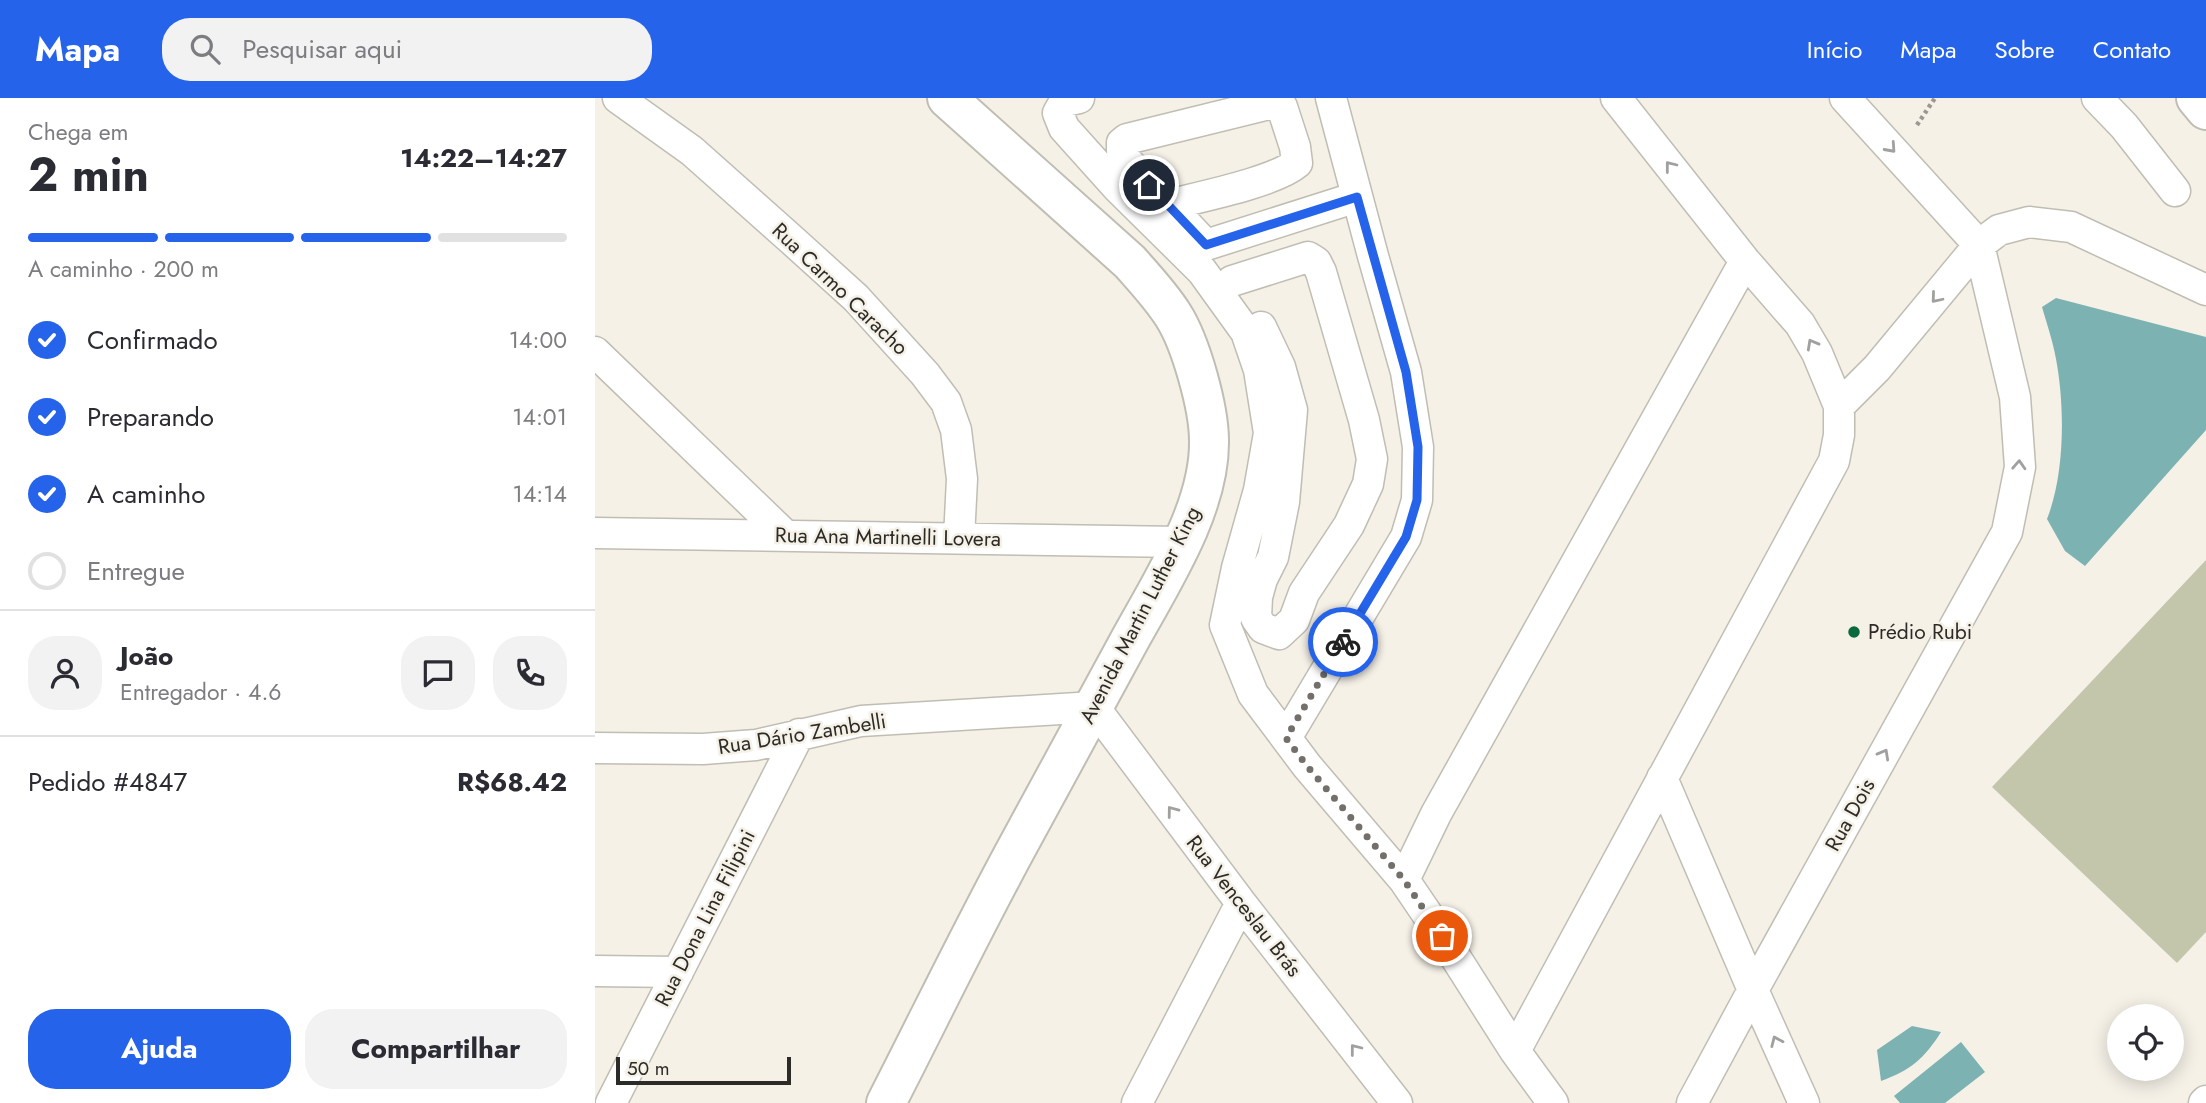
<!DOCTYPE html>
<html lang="pt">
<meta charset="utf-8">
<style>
body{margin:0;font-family:Jost,sans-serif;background:#f2f2f3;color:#2b2b33;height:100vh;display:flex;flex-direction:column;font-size:26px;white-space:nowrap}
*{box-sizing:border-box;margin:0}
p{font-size:23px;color:#7c7c81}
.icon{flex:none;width:38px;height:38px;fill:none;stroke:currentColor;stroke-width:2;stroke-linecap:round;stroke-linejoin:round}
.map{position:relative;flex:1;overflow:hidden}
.drawer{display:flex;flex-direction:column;background:#fff;width:595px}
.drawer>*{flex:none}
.fabs{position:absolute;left:1512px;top:906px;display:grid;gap:14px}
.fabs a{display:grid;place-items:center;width:77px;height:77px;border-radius:50%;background:#fff;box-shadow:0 4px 18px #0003;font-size:35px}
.scale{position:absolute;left:21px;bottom:18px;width:175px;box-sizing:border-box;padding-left:7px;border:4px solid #2d2b28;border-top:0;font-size:19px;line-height:24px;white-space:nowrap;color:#2d2b28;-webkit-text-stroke:5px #f5f1e7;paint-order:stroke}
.pin{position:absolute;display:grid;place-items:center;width:60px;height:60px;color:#fff;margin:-30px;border:4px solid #fff;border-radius:50%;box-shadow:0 2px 7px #0007}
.courier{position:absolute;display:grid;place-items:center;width:70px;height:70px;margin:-35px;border:5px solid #2563eb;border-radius:50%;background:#fff;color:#222;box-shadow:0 2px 9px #0007}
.head em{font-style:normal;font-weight:700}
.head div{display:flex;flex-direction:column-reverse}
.head{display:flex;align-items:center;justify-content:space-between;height:119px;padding:0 28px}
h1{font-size:46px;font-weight:700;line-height:52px}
.bar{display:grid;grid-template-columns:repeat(4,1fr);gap:10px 7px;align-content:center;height:84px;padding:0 28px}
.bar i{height:9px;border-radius:5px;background:#e1e1e2}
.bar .on{background:#2563eb}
.bar p{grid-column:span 4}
.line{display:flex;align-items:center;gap:18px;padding:0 28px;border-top:2px solid #e1e1e2}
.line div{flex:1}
.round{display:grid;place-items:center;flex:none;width:74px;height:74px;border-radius:28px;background:#f2f2f3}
ol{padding:0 28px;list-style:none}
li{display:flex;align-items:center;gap:21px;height:77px}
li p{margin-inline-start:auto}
li .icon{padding:7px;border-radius:50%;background:#2563eb;color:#fff;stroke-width:4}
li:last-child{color:#7c7c81}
li i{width:38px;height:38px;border:4px solid #e1e1e2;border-radius:50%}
.primary-button{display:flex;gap:14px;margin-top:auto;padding:14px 28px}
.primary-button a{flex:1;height:80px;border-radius:28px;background:#2563eb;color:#fff;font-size:28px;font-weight:700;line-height:80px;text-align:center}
.primary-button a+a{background:#f2f2f3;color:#2b2b33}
header{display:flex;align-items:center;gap:42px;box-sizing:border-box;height:98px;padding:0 35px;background:#2563eb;color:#fff}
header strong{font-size:33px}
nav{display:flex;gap:38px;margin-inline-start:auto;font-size:24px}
.search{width:490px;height:63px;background:#f2f2f3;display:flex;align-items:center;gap:18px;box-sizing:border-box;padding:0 24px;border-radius:28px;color:#7c7c81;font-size:26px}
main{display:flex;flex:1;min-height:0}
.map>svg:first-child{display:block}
.green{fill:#c3c6ab}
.water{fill:#7cb2b2}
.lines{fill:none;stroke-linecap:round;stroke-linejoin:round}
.minor-casing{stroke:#c0bdb3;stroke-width:33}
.major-casing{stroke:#c0bdb3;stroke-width:42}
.path{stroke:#9b9892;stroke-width:4.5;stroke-dasharray:3.5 3.5;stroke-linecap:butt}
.minor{stroke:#fff;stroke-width:30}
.major{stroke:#fff;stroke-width:38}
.oneway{stroke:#a0a09e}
.done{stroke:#73706b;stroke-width:7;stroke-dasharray:0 12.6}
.route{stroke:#2563eb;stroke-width:9}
.poi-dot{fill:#0b693d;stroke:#f5f1e7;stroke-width:2.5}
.labels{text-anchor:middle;stroke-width:5;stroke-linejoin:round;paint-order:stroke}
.street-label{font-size:21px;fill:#2d2b28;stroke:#f5f1e7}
.poi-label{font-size:21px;fill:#2d2b28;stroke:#f5f1e7;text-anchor:start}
</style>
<header>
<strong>Mapa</strong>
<div class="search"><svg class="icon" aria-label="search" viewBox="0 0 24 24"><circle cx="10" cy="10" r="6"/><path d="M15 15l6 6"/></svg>Pesquisar aqui</div>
<nav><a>Início</a><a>Mapa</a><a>Sobre</a><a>Contato</a></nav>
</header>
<main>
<section class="drawer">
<div class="head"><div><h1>2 min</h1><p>Chega em</p></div><em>14:22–14:27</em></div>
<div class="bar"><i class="on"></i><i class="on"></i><i class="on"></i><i></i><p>A caminho · 200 m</p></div>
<ol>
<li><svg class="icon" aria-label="check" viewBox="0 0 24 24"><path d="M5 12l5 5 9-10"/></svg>Confirmado<p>14:00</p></li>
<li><svg class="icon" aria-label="check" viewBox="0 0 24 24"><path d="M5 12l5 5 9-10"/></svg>Preparando<p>14:01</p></li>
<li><svg class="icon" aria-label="check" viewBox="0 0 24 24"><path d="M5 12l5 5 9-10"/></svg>A caminho<p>14:14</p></li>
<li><i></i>Entregue</li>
</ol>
<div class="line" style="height:126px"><a class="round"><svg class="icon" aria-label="person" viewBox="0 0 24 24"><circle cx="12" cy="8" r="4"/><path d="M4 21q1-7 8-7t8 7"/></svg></a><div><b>João</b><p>Entregador · 4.6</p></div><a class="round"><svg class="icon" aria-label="chat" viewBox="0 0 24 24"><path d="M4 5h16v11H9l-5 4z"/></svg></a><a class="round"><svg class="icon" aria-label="phone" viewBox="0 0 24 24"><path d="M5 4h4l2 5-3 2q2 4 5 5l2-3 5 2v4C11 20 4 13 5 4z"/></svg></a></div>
<div class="line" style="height:91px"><div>Pedido #4847</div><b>R$68.42</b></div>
<div class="primary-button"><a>Ajuda</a><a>Compartilhar</a></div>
</section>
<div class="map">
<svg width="1611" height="1005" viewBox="0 0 1611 1005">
<rect width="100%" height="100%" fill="#f5f1e7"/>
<!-- green -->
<path class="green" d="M1611,462V834L1582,865L1397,689Z"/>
<!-- water -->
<path class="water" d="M1461,200L1611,239V332L1490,468L1470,453L1452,421C1470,376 1470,308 1461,261C1458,244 1452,226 1447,209Z
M1317,928L1346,934C1329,961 1316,972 1286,983L1282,952Z
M1366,944L1390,974L1350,1005H1305L1299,998Z"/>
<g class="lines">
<!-- minor casing -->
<g class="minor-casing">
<path id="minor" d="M23,0L97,53L197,142L261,200L330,276L351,304L361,332L367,381L364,440
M484,0L470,3L463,15L469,30L522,89L607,173L651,234L664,272L674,335L664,392L642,470L630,527L658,596L712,668L809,782
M1502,0L1529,28L1580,93
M573,107C604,99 680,84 702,65L700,49L687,9L678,5L532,41L527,45V53L531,62L611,147L762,99
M637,183L713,159L721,164L726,174L769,322L777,361L773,386L754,427L709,495L699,522L684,536L668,530L661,520L662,499L667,481L678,459L689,404L697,312L685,269L666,229
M0,254L191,438
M1244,308L1282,270L1384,147L1404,132L1434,124L1476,129L1611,192
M0,435L586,444
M691,640L811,439L822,402L823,349L811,274L778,158L736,0
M0,650L108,651L161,647L266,623L499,609L646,805L802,1005
M1067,680L1158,892L1097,1005
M0,873L83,874
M920,953L1239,363L1244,337V308L1222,255L1205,226L1150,163L1021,0
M16,1005L204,636
M542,1005L646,805
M958,1005L920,953L847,838L809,782L841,716L1150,163
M1209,1005L1158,892L1412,434L1425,369L1420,299L1384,147L1250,0
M1609,1005L1611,1003"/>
</g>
<!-- major casing -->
<g class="major-casing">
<path id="major" d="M1601,0L1611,12
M291,1005C336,917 379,828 426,742C462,677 497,612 532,547C564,488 615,412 614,343C614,310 596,245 578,217C566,198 550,181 535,164L352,0"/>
</g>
<!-- path -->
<path class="path" d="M1322,27L1340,0"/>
<!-- minor -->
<use href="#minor" class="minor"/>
<!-- major -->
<use href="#major" class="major"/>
</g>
<!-- one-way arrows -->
<defs><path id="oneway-chevron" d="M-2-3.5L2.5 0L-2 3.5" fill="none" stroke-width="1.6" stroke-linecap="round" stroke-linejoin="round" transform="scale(1.75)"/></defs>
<g class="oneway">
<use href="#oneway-chevron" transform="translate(1296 50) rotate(48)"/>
<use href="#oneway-chevron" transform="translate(1075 68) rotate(-128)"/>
<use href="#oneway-chevron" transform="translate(1341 200) rotate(130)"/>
<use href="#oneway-chevron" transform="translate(1217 246) rotate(-119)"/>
<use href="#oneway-chevron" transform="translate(1424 367) rotate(-87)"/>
<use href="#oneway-chevron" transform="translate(1289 656) rotate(-61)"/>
<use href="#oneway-chevron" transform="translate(577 713) rotate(-127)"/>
<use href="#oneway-chevron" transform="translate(1181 943) rotate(-114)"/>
<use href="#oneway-chevron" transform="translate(760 951) rotate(-128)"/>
</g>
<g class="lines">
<!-- done -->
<path class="done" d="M748,544L691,640L712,668L809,782L847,838"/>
<!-- route -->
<path class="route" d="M554,87L611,147L762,99L811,274L823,349L822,402L811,439L748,544"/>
</g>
<!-- markers -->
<circle class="poi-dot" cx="1259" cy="534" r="7"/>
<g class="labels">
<!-- street labels -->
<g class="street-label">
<text transform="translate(245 191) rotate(44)" y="7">Rua Carmo Caracho</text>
<text transform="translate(293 439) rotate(1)" y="7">Rua Ana Martinelli Lovera</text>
<text transform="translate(545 517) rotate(-63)" y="7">Avenida Martin Luther King</text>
<text transform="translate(207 636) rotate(-9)" y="7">Rua Dário Zambelli</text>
<text transform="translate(1255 717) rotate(-61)" y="7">Rua Dois</text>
<text transform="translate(649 808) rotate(52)" y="7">Rua Venceslau Brás</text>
<text transform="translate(110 820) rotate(-63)" y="7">Rua Dona Lina Filipini</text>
</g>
<!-- poi labels -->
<g class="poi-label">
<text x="1273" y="541">Prédio Rubi</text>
</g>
</g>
</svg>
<div class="fabs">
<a><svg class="icon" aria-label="locate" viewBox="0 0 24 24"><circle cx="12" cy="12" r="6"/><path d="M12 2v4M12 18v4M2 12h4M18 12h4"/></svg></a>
</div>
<div class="scale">50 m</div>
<div class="pin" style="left:847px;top:838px;background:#ea580c"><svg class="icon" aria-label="bag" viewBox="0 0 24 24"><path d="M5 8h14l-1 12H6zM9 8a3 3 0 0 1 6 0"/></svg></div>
<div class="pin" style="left:554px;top:87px;background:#1f2937"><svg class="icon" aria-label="home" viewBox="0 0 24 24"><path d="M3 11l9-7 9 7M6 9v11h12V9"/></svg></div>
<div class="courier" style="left:748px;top:544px"><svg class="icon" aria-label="bike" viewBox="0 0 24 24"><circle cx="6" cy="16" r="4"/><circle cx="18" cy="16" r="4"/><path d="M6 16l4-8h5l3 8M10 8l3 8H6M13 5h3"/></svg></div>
</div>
</main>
